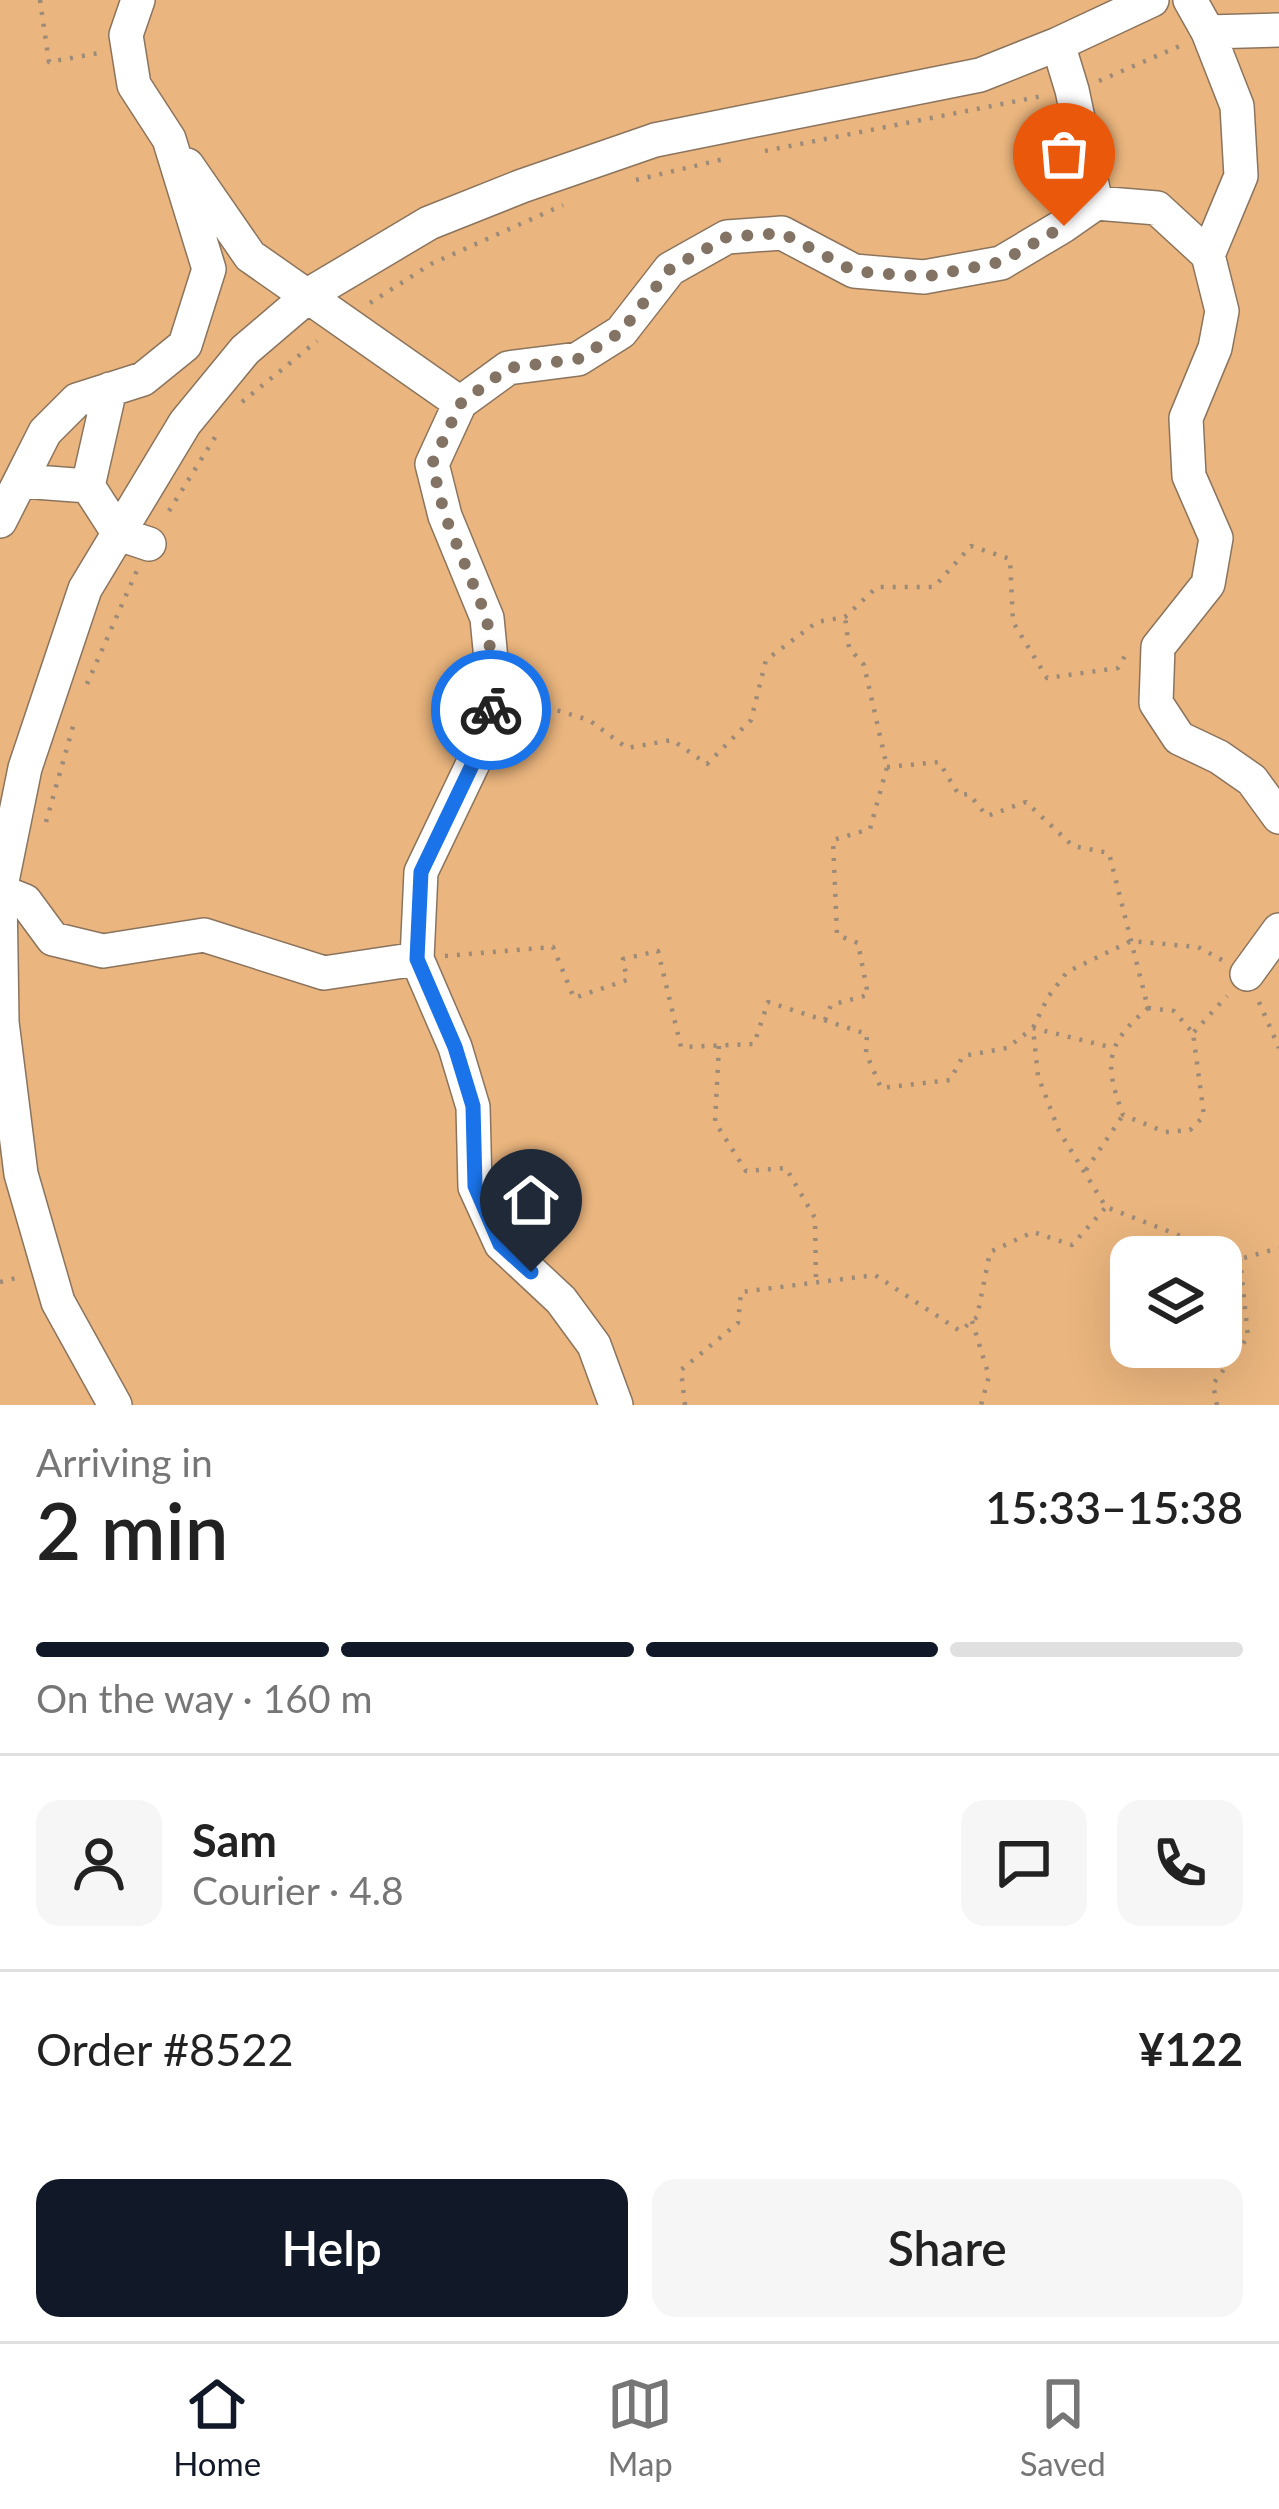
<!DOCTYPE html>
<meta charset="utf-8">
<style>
body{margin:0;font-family:Lato,sans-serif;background:#f6f6f6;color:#222;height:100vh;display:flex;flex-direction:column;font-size:45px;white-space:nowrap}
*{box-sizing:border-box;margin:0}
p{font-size:39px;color:#767676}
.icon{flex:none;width:66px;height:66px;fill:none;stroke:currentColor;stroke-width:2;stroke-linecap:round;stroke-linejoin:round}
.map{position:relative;height:1405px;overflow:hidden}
.sheet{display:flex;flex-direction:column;background:#fff;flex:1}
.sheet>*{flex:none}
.tools{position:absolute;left:1110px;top:1236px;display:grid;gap:24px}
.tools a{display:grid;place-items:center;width:132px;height:132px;border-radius:24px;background:#fff;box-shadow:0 12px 48px #0002;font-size:60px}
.pin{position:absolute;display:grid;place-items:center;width:102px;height:102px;color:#fff;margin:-123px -51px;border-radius:50% 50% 50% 0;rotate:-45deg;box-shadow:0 0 12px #0007}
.pin .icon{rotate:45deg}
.courier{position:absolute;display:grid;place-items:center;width:120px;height:120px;margin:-60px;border:9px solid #1a73e8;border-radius:50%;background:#fff;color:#222;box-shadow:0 3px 15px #0007}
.head em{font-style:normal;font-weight:600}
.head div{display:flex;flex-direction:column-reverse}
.head{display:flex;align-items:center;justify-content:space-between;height:204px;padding:0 36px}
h1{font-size:78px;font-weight:600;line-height:90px}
.bar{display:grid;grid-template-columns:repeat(4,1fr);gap:18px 12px;align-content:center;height:144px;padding:0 36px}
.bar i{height:15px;border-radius:9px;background:#e0e0e0}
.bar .on{background:#111827}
.bar p{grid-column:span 4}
.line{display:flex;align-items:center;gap:30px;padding:0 36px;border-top:3px solid #e0e0e0}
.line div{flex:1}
.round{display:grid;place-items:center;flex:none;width:126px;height:126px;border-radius:24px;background:#f6f6f6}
.cta{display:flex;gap:24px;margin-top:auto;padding:24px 36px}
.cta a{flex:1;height:138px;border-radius:24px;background:#111827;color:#fff;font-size:48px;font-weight:600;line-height:138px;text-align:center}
.cta a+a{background:#f6f6f6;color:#222}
.tab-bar{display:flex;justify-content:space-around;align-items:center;height:168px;border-top:3px solid #e0e0e0;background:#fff;font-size:33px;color:#767676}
.tab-bar a{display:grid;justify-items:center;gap:6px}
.tab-bar .on{color:#111827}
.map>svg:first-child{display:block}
.park{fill:#eab57e;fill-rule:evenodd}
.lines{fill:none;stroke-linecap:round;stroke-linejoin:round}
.minor-casing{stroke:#8b745d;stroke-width:36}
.path{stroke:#9c8b79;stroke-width:4.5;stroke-dasharray:3 9;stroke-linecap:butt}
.minor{stroke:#fff;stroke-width:33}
.done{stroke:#837364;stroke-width:12;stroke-dasharray:0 21.6}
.route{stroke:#1a73e8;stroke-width:15}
</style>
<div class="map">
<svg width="1279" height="1405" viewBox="0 0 1279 1405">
<rect width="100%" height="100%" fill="#f6dcc3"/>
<!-- park -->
<path class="park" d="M0,0H1279V1405H0ZM1131,1257H1221V1347H1131Z"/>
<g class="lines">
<!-- minor casing -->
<g class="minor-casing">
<path id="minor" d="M1190,0L1208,32L1237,106L1241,176L1208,255
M1208,32L1279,30
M1058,44L1072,90L1096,203
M187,165L250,256L460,403
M22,481L88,486L119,534L149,544
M88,486L110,389
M0,521L45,432L77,400L143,379L185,345L209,269L169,139L134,85L126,35L138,0
M0,891L25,901L53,939L103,951L204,935L324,973L417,959
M1247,974L1279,930
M115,1405L58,1302L21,1174L2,1022L0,891L25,768L85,589L185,423L245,350L313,292L429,223L522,186L655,140L980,75L1058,44L1152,0
M616,1405L594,1345L561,1300L501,1244L475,1187L473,1107L455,1047L417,959L421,872L488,732L494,691L487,618L445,516L432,464L460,403L508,368L578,359L621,332L670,269L727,237L782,233L854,271L924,277L1001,263L1063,226L1096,203L1157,208L1208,255L1222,311L1215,348L1186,418L1189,476L1216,538L1208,584L1158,647L1156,703L1179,738L1219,757L1252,780L1279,817"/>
</g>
<!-- path -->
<path class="path" d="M40,0L49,62L99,53
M1099,81L1182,45
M765,151L1042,96
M636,180L724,159
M370,303L431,264L563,205
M242,402L317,341
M169,511L217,434
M87,684L138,568
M523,700L589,720L627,748L672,740L707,764L751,720L766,660L817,622L845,617L877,587H934L971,546L1010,559L1013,622L1047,678L1118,668L1126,654
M887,767L939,762L959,795L969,794L987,816L1026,802L1073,846L1109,853L1148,1008
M46,822L74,723
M445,956L553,947L574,998L627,980L623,959L658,951L681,1047L754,1044L768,1002L867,1034L866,1053L881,1088L950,1080L963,1056L1007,1048L1033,1028L1114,1048
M1222,960L1198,947L1131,941L1067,972L1048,997L1033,1028L1038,1076L1059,1131L1106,1207L1240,1259L1279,1248
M1259,1002L1279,1048
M1148,1008L1174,1011L1193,1033L1204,1116L1190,1130L1165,1132L1123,1115C1104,1063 1105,1045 1148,1008Z
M825,1020L831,1005L868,995L858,943L837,935L833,840L870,829L887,767L864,665L849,648L845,617
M1194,1032L1227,996
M719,1046L715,1122L746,1171L786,1168L815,1218L816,1280
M1086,1170L1123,1115
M0,1282L20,1277
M972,1321L989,1376L981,1405
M685,1405L681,1370L738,1323L741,1292L875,1275L960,1331L977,1317L990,1252L1033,1232L1072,1245L1106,1207
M1217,1405L1213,1384L1248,1337L1240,1259"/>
<!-- minor -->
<use href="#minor" class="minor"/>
</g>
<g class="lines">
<!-- done -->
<path class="done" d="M491,710L494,691L487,618L445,516L432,464L460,404L508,368L578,359L621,332L670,269L727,237L782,233L854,271L924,277L1001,262L1064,226"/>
<!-- route -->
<path class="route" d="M491,710L488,732L421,872L417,959L455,1047L473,1106L475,1186L500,1244L531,1272"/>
</g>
</svg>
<div class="tools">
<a><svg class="icon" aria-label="layers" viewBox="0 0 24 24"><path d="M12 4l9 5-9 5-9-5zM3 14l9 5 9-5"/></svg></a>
</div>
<div class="pin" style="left:1064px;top:226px;background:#ea580c"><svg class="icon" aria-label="bag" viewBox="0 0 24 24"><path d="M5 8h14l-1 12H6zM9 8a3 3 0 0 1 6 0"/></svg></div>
<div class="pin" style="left:531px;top:1272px;background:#1f2937"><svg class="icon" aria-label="home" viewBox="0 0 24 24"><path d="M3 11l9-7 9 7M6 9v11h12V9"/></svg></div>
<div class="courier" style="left:491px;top:710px"><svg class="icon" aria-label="bike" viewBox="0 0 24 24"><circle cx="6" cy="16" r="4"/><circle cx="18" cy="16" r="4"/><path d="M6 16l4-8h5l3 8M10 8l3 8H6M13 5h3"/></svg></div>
</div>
<section class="sheet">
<div class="head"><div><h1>2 min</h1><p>Arriving in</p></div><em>15:33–15:38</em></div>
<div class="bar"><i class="on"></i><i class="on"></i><i class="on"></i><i></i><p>On the way · 160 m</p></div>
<div class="line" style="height:216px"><a class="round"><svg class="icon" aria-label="person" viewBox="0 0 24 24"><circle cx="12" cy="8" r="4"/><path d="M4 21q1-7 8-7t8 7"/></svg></a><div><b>Sam</b><p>Courier · 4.8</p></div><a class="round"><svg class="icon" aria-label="chat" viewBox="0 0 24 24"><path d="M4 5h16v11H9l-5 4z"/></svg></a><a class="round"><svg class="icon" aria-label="phone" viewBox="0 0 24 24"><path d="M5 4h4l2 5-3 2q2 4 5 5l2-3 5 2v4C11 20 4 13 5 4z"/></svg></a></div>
<div class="line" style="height:156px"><div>Order #8522</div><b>¥122</b></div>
<div class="cta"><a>Help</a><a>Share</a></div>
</section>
<nav class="tab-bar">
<a class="on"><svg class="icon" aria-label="home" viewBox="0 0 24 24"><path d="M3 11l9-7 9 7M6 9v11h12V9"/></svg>Home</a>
<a><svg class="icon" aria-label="map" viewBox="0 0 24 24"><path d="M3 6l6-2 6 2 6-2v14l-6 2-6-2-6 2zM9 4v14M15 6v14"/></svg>Map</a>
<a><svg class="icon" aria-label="saved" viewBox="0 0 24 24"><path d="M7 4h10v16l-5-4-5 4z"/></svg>Saved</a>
</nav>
